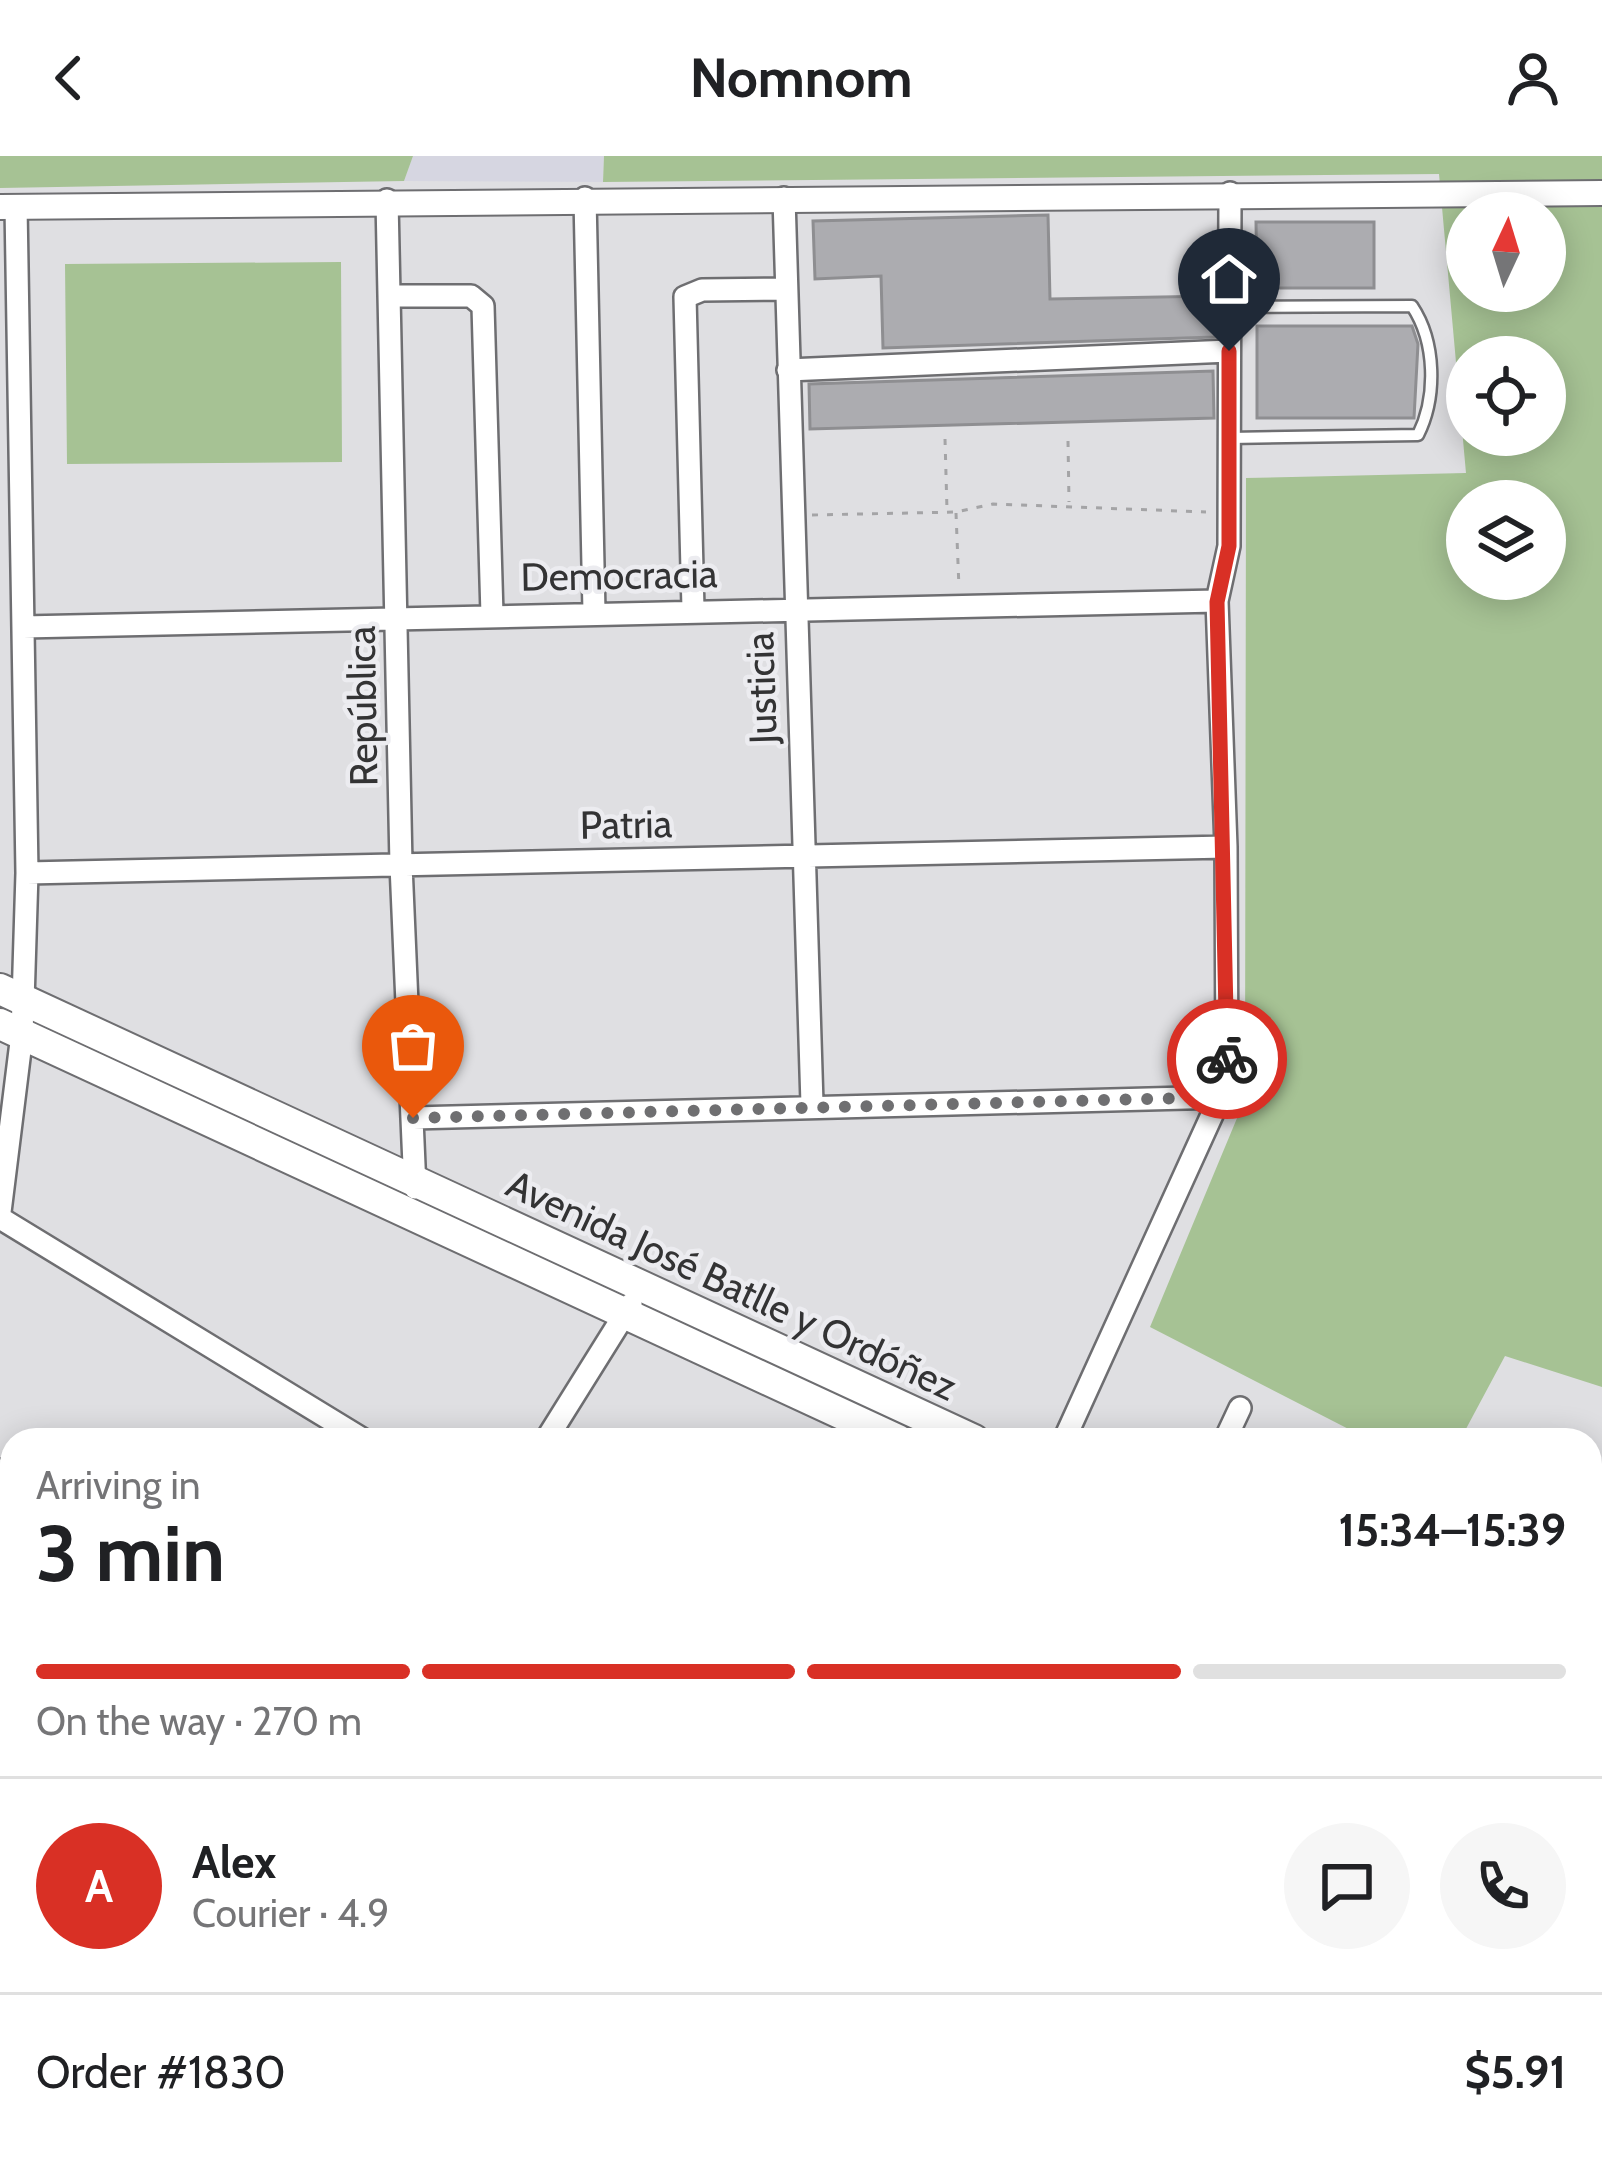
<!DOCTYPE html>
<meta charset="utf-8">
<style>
body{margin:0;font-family:Cabin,sans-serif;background:#f6f6f6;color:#202124;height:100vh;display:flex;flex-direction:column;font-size:45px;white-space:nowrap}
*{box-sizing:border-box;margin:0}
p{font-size:39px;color:#757577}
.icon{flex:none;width:66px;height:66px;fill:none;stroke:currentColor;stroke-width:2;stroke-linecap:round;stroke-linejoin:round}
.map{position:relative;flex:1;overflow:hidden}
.drawer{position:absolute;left:0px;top:1272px;width:1602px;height:744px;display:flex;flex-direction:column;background:#fff;border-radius:36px 36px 0 0;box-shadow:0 6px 30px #0003}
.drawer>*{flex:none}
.needle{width:78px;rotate:4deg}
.buttons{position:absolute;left:1446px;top:36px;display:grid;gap:24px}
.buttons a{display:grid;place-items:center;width:120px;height:120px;border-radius:50%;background:#fff;box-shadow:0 6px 30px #0003;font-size:60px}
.pin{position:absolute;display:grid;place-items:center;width:102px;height:102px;color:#fff;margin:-123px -51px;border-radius:50% 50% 50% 0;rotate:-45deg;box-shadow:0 0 12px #0007}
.pin .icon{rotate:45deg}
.courier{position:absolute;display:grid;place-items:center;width:120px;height:120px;margin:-60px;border:9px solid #d93025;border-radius:50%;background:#fff;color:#222;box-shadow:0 3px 15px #0007}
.headline em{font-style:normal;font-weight:800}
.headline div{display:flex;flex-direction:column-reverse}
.headline{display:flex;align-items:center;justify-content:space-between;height:204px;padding:0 36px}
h1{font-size:78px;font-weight:800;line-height:90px}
.bar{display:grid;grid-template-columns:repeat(4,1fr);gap:18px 12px;align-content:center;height:144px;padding:0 36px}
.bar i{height:15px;border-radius:9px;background:#e0e0e0}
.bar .selected{background:#d93025}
.bar p{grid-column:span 4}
.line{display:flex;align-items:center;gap:30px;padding:0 36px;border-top:3px solid #e0e0e0}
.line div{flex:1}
.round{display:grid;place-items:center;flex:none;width:126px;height:126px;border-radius:63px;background:#f6f6f6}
header{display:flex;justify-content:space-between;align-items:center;height:156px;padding:0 36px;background:#fff;font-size:54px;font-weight:800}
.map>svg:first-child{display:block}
.built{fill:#d6d6e1}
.green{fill:#a6c294;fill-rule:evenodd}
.building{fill:#acacb0;stroke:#8e8e91;stroke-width:3}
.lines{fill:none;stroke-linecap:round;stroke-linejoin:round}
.service-casing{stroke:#6e6e71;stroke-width:15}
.minor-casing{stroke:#6e6e71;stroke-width:26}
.tertiary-casing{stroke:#6e6e71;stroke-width:28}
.primary-casing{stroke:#6e6e71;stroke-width:34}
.path{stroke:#a4a4a6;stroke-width:3;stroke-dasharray:6 9;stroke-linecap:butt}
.service{stroke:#fff;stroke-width:10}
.minor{stroke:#fff;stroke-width:21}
.tertiary{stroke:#fff;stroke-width:24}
.primary{stroke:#fff;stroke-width:30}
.done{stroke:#6f6f71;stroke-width:12;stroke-dasharray:0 21.6}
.route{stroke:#d93025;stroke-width:15}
.labels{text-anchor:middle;stroke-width:9;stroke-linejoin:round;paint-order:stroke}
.street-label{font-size:39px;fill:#333334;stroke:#ececf0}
</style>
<header><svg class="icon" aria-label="back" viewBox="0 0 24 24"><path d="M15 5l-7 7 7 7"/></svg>Nomnom<svg class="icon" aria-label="person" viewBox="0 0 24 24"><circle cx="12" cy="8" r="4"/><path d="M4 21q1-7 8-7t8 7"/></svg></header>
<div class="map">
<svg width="1602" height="2016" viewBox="0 0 1602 2016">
<rect width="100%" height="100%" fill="#dfdfe2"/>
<!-- built -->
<path class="built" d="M413,0H604L603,26L404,25Z"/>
<!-- green -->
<path class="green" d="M0,0H413L404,25L0,32Z
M604,0H1602V1231L1505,1200L1460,1284H1370L1150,1171L1245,943L1246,322L1466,317L1439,18L603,26ZM1467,57H1545V135H1467ZM1467,201H1545V279H1467ZM1467,345H1545V423H1467Z
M341,106L342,306L67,308L65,108Z"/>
<!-- building -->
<path class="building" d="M1048,59L1050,143L1215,140V181L883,192L881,120L815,123L813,65Z
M1256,66H1374V132H1257Z
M1257,170H1412L1418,188L1414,262H1257Z
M1213,215L1214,262L810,273L809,228Z"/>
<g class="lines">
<!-- service casing -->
<g class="service-casing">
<path id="service" d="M1230,282L1418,279C1437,241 1436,186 1412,150L1230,151"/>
</g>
<!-- minor casing -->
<g class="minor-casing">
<path id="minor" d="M585,42L594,456
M784,42L812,948
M387,44L401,709L415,1032
M389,140H471L483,150L492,459
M788,214L1229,195
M693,453L685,141L702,134L785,133
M23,471L1217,445
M27,717L1226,691
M413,962L1224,941
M0,1056L22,878L27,717L16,50
M0,1062L364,1284
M546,1284L631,1148
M1064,1284L1227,926L1226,691L1217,445L1229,390L1230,37
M1225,1284L1240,1252
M0,1314L12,1322
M0,1381L4,1588L12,1628
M1590,1672L1602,1644
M0,1707H12
M1590,1921L1602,1908
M157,2004L161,2016
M1194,2004V2016
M394,2016L402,2004
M1366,2016L1390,2004
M1453,2016L1475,2004"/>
</g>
<!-- tertiary casing -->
<g class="tertiary-casing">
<path id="tertiary" d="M0,51L1602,37"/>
</g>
<!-- primary casing -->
<g class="primary-casing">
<path id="primary" d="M0,833L974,1284
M0,868L898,1284
M1590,1591L1602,1600
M1590,1632L1602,1640"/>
</g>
<!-- path -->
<path class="path" d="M945,283L947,354
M1068,285L1069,346
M956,357L959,432
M812,359L956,356L993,348L1206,356"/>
<!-- service -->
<use href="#service" class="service"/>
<!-- minor -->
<use href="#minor" class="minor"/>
<!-- tertiary -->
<use href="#tertiary" class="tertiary"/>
<!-- primary -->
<use href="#primary" class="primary"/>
</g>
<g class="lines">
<!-- done -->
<path class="done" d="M413,962L1224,941L1227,903"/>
<!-- route -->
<path class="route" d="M1227,903L1217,446L1229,390V195"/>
</g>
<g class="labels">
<!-- street labels -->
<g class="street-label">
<text transform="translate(619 419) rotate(-1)" y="14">Democracia</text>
<text transform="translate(761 532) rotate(-92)" y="14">Justicia</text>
<text transform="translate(362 550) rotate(-91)" y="14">República</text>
<text transform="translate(626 668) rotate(-1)" y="14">Patria</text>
<text transform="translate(732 1129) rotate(25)" y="14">Avenida José Batlle y Ordóñez</text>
</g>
</g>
</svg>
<div class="buttons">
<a><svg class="needle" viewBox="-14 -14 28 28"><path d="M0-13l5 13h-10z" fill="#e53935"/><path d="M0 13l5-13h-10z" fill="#757577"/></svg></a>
<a><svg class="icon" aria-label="locate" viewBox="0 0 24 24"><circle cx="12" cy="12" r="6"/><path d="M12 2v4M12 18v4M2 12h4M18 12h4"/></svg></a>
<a><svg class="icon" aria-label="layers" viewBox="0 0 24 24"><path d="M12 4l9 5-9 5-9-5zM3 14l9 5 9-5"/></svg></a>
</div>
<div class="pin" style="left:413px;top:962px;background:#ea580c"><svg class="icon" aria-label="bag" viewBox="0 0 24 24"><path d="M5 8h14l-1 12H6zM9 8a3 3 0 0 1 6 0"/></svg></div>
<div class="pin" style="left:1229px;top:195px;background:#1f2937"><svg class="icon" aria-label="home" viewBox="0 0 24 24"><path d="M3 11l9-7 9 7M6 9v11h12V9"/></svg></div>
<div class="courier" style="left:1227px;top:903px"><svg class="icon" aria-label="bike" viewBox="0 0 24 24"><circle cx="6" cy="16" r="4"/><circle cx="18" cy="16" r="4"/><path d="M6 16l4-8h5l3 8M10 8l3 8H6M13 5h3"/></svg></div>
<section class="drawer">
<div class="headline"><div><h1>3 min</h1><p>Arriving in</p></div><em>15:34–15:39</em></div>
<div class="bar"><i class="selected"></i><i class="selected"></i><i class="selected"></i><i></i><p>On the way · 270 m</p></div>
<div class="line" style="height:216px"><b class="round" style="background:#d93025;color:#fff">A</b><div><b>Alex</b><p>Courier · 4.9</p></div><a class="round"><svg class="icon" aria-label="chat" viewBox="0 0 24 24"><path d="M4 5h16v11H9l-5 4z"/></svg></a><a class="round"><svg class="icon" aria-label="phone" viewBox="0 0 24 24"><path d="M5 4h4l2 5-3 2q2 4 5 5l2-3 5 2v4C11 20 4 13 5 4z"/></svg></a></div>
<div class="line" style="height:156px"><div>Order #1830</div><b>$5.91</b></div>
</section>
</div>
